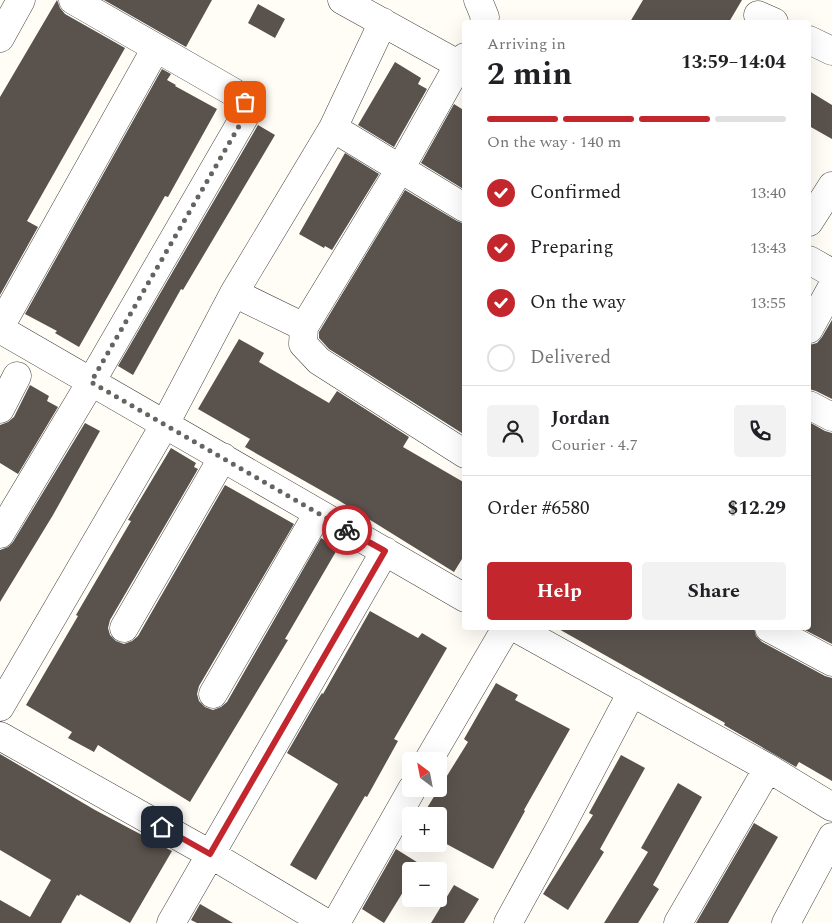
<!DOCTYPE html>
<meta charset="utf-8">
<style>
body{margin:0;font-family:Spectral,serif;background:#f2f2f2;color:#202124;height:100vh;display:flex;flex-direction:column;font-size:19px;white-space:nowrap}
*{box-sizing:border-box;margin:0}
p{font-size:16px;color:#757577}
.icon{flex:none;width:28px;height:28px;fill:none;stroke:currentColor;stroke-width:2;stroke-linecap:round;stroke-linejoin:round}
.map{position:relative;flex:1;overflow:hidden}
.panel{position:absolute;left:462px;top:20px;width:349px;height:610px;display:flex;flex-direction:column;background:#fff;border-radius:5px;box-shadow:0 5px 20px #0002}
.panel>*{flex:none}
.needle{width:32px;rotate:328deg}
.buttons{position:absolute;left:402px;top:752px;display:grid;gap:10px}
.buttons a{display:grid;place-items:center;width:45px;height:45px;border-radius:5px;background:#fff;box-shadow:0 5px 20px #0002;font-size:25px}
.pin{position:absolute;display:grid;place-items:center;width:42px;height:42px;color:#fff;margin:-21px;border-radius:10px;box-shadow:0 2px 8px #0006}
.courier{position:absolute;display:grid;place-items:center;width:50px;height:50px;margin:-25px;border:4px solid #c4262e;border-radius:50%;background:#fff;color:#222;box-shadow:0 1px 6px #0007}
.summary em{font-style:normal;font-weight:700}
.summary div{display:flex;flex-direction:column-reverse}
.summary{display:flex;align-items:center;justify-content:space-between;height:85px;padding:0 25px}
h1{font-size:32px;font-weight:700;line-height:38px}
.bar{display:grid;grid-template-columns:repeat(4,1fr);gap:8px 5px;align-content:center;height:60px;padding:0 25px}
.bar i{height:6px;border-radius:4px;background:#e0e0e0}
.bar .current{background:#c4262e}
.bar p{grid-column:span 4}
.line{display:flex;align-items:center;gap:12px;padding:0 25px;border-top:1px solid #e0e0e0}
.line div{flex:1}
.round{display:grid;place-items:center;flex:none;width:52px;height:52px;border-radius:5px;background:#f2f2f2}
ol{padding:0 25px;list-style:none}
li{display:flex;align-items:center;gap:15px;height:55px}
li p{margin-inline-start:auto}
li .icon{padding:5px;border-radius:50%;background:#c4262e;color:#fff;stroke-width:4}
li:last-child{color:#757577}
li i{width:28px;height:28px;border:2px solid #e0e0e0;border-radius:50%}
.cta{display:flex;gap:10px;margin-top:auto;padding:10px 25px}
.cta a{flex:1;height:58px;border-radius:5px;background:#c4262e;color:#fff;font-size:20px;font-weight:700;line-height:58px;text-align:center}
.cta a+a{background:#f2f2f2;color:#202124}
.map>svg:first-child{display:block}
.building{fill:#5a524d}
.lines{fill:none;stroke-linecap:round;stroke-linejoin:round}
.minor-casing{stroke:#444;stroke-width:29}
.minor{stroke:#fff;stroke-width:28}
.done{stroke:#646461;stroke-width:5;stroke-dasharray:0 9}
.route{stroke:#c4262e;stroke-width:6}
</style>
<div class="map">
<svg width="832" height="923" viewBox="0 0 832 923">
<rect width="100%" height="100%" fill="#fffdf5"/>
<!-- building -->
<path class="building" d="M57,0L60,8L65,14L125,48L27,221L38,227L0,295V97Z
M104,0H212L186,47Z
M643,0H742L729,22H630Z
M258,4L285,19L275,38L248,23Z
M395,62L421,78L418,84L427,89L394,147L358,125Z
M162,69L171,74L167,80L176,85L175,86L217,109L168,197L165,196L79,347L55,333L57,331L25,314Z
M809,91L832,105V139L809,126Z
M454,104L465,111V190L421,163Z
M258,125L275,135L183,290L181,289L133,375L118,366Z
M345,153L379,174L332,250L325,246L324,248L299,234Z
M405,190L457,221L465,224V435L329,349L319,338V332Z
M832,320V399L816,391L809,389V345L817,343L822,337Z
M239,339L264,353L259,362L329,403L337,391L409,437L403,447L465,483V554L454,572L338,500L245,447L250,439L198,409Z
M30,385L49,396L47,401L58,407L18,474L0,463V425L8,422L14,417Z
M809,422L825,431L832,433V644L801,628H809Z
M85,423L100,431L53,515L0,602V550L8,547L13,542Z
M171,448L196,463L194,467L198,469L110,620L108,628L110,635L116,641L124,644L132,641L138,636L225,485L294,524L199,686L197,694L199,701L205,707L213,710L221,707L227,702L321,538L338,548L285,639L288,640L190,802L98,745L94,752L68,738L72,732L26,705L78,616L76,615L131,521L128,520Z
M370,611L418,638L422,633L447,648L394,739L398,741L367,797L365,796L316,880L290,865L338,784L287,753L318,699L322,693L323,694Z
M557,628H754L756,636L762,642L825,676L832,678V781L799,762L796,767L724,725L725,723Z
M496,683L518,695L515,700L570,729L524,810L525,811L493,869L439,840V816H422L468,742L464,739Z
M0,754L95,810L172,851L130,923L80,894L79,896L77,895L61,923H0V900L30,917L51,880L0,850Z
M621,755L645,768L600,849L604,852L568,910L543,894L593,815L589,813Z
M678,783L702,797L653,885L659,889L638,923H604L648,852L641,848Z
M754,823L778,837L728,923H696Z
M396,849L420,864L416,871H411V879L384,923L362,909Z
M454,885L479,899L464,923H431Z
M200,904L233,923H197L191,920Z"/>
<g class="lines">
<!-- minor casing -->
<g class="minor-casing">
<path id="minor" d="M342,0L465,68
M478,0L485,17L484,22
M758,15L774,22
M0,38L21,0
M809,40L832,51
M465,57L459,64L400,169L304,327L303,344L319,361L465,454
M333,128L465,208
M809,222L832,186
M809,260L832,273
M234,293L304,327
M0,327L156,48
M0,329L465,598
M809,329L832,287
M809,405L832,417
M0,409L17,376
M0,534L91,382L246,114L245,102L233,92L73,0
M124,628L223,457
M516,628L768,768L832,807
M769,628L832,662
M213,694L318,513
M0,707L165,424L234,293L333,128L383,22
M0,736L210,854L326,923
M428,761L506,628
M171,923L385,551
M336,923L412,789
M508,923L559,830L632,692
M678,923L768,768
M786,923L832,837"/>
</g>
<!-- minor -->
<use href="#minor" class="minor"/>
</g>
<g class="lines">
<!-- done -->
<path class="done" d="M245,102L246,114L91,382L347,530"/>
<!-- route -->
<path class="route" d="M162,827L210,854L385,551L347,530"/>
</g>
</svg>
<div class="buttons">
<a><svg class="needle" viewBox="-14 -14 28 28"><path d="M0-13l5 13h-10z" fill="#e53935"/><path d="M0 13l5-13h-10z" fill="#757577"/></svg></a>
<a>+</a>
<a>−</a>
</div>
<div class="pin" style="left:245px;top:102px;background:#ea580c"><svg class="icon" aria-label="bag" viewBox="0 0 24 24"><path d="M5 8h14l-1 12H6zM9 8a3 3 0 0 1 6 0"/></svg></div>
<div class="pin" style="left:162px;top:827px;background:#1f2937"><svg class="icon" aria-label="home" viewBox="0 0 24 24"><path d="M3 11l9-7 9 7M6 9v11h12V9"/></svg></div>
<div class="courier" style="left:347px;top:530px"><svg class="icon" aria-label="bike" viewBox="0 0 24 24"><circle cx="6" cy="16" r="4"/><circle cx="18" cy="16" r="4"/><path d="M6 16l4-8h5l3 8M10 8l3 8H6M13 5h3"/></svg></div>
<section class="panel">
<div class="summary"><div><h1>2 min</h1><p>Arriving in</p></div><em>13:59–14:04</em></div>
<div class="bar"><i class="current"></i><i class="current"></i><i class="current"></i><i></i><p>On the way · 140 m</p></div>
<ol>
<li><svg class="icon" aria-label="check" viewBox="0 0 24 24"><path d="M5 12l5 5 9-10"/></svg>Confirmed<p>13:40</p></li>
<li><svg class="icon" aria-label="check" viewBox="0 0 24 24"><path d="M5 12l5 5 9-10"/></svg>Preparing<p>13:43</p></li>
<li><svg class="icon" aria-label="check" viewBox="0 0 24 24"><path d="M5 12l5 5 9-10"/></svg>On the way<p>13:55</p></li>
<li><i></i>Delivered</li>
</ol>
<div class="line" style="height:90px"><a class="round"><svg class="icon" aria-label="person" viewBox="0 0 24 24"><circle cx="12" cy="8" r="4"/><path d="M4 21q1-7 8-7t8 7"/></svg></a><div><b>Jordan</b><p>Courier · 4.7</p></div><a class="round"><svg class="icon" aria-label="phone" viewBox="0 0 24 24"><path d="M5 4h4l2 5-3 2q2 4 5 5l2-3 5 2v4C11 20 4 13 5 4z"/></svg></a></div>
<div class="line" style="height:65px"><div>Order #6580</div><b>$12.29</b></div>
<div class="cta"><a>Help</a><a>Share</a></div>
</section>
</div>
